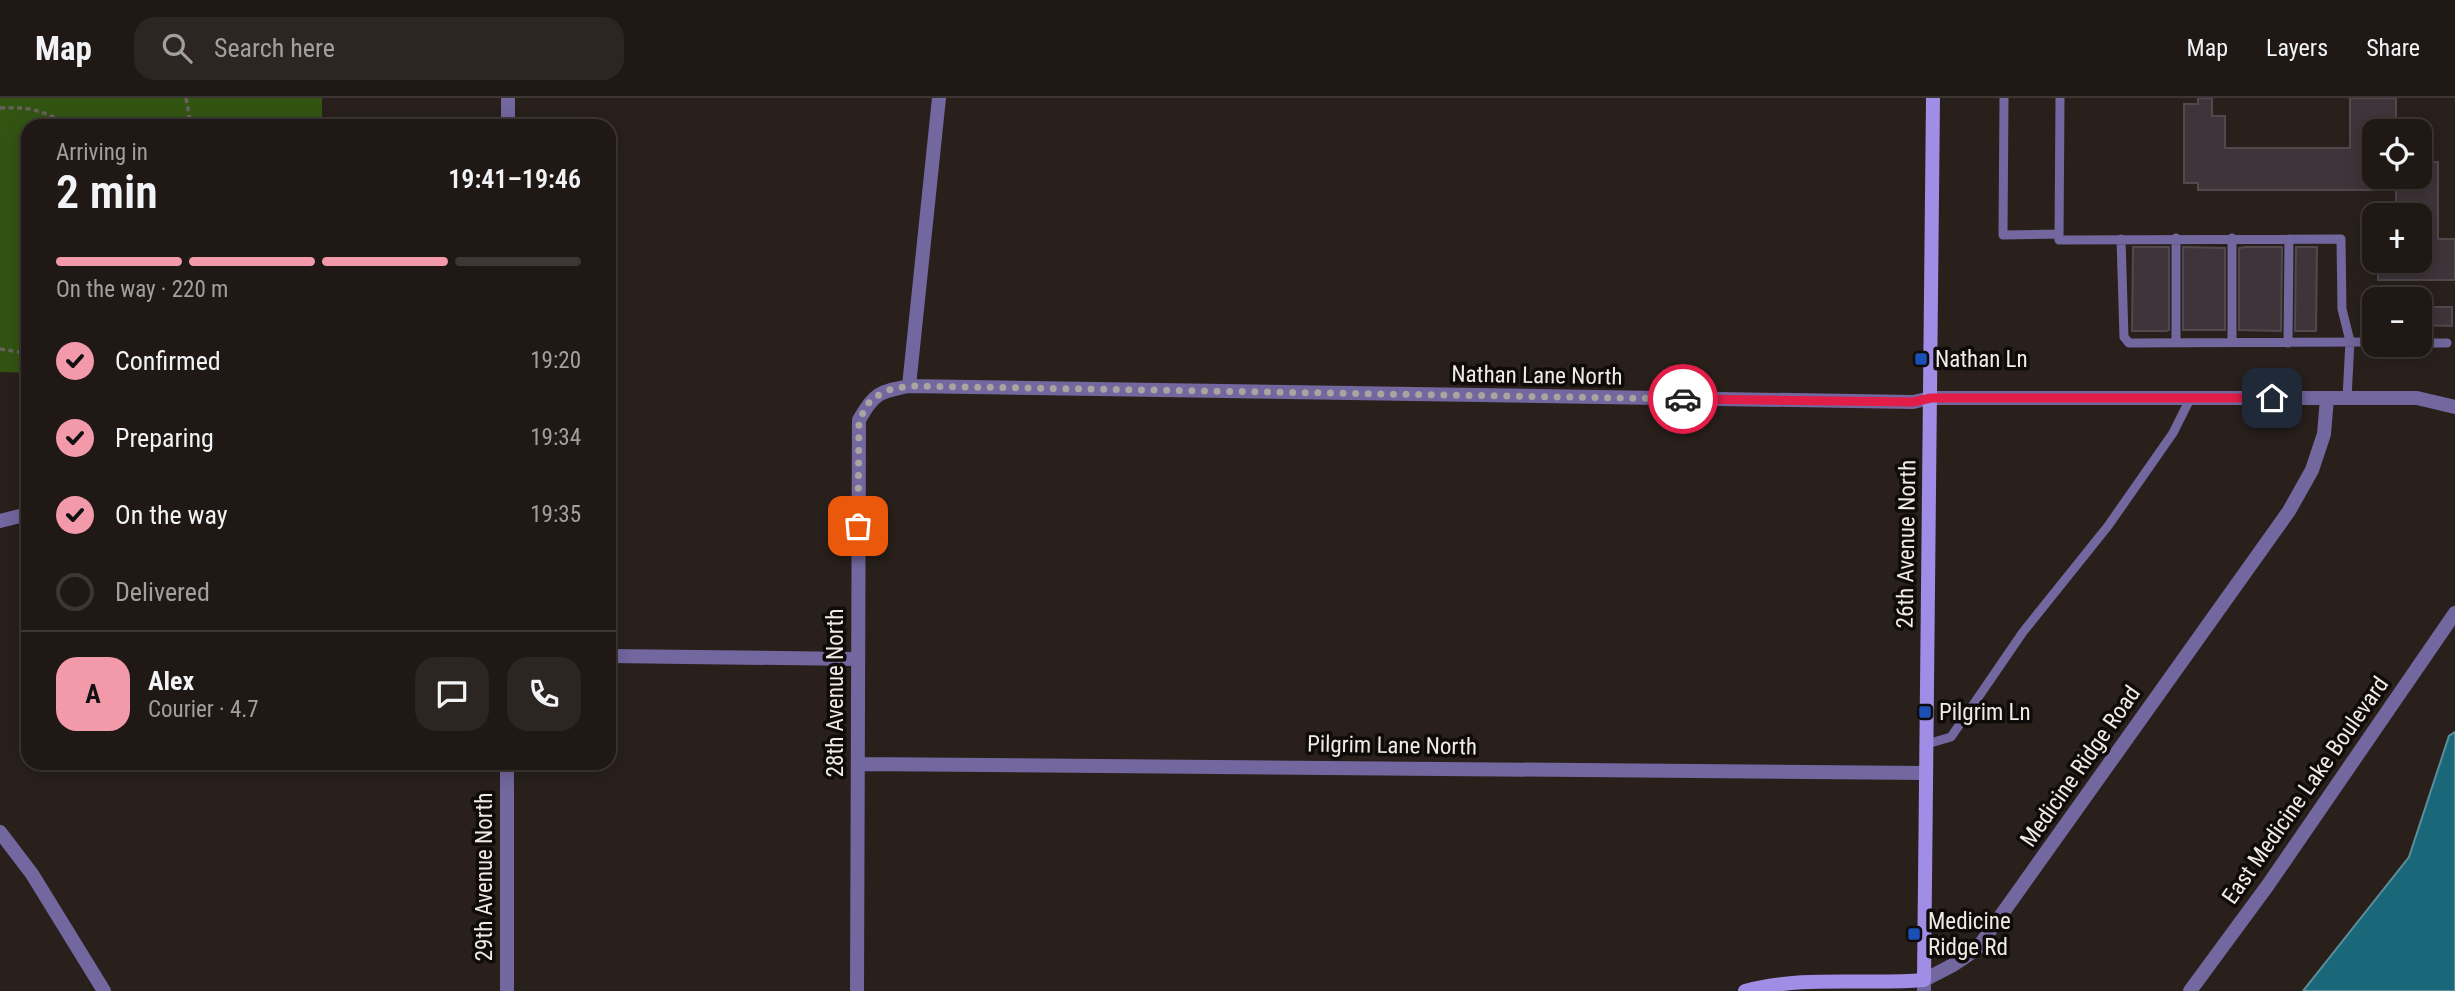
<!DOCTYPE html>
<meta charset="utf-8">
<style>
body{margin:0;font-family:"Roboto Condensed",sans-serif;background:#2c2522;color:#f1f3f6;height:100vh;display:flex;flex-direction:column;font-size:26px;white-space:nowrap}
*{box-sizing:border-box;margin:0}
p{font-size:23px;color:#a1a0a0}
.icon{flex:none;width:38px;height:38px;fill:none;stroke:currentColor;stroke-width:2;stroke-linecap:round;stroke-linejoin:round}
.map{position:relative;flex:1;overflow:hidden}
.drawer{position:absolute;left:21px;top:21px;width:595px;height:651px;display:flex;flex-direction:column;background:#1f1814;border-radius:21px;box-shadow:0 4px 18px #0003,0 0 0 2px #3c3734}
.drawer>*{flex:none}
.controls{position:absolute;left:2362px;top:21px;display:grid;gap:14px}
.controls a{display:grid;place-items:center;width:70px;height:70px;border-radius:14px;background:#1f1814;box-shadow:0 4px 18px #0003,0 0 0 2px #3c3734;font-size:35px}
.pin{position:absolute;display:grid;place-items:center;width:60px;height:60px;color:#fff;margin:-30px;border-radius:14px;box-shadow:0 4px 10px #0006}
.courier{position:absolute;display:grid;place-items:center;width:70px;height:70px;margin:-35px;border:5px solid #e11d48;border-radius:50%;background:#fff;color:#222;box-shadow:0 2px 9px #0007}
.head em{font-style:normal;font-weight:600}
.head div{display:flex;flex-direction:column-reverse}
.head{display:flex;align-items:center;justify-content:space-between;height:119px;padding:0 35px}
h1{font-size:46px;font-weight:600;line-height:52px}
.bar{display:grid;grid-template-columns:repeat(4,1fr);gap:10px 7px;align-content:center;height:84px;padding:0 35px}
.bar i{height:9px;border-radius:5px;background:#3c3734}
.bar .active{background:#f39aaa}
.bar p{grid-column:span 4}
.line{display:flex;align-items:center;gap:18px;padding:0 35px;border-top:2px solid #3c3734}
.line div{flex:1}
.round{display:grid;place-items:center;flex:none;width:74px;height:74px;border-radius:21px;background:#2c2522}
ol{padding:0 35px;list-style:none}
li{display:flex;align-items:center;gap:21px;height:77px}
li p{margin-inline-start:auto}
li .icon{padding:7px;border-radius:50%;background:#f39aaa;color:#111;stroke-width:4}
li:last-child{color:#a1a0a0}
li i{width:38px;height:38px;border:4px solid #3c3734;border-radius:50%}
header{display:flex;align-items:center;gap:42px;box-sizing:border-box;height:98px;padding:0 35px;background:#1f1814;border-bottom:2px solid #3c3734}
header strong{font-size:33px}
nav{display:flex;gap:38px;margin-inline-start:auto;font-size:24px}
.search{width:490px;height:63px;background:#2c2522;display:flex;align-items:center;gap:18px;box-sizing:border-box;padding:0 24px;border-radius:21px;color:#a1a0a0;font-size:26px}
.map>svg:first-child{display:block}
.green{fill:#325413}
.water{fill:#1a677a;stroke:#5a8e9b;stroke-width:2}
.building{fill:#3e3439;stroke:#53484e;stroke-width:2}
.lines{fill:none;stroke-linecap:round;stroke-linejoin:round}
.path{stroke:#68605c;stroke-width:3.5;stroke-dasharray:5 3.5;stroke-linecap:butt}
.lane{stroke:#72679e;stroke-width:9}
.street{stroke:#72679e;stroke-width:14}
.secondary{stroke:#a08de5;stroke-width:14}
.done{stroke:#aba3a0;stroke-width:7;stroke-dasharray:0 12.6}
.route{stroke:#e11d48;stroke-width:9}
.transit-dot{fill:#1a4fb4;stroke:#0f0b09;stroke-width:2.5}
.labels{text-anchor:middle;stroke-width:7;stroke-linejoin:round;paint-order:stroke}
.poi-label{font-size:23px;fill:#f1eae7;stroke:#0f0b09;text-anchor:start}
.street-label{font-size:23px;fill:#f1eae7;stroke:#0f0b09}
</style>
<header>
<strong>Map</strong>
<div class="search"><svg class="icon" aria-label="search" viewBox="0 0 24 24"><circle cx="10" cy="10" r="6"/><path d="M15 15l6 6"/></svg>Search here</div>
<nav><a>Map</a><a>Layers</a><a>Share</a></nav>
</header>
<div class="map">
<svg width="2455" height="893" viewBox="0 0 2455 893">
<rect width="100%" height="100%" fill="#29201b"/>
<!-- green -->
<path class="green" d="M0,0H322V28H28V275L0,274Z"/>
<!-- water -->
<path class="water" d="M2455,634V893H2303L2409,759L2449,638Z"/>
<!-- building -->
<path class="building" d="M2198,0H2212V18H2225V50H2350V0H2396V33H2375V92H2198V85H2184V6H2198Z
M2420,64H2438V141H2455V182H2378V163H2420V117H2396V79H2420Z
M2133,149H2169V232L2166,233H2132Z
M2183,149L2225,150V232H2183Z
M2245,149H2282L2281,233L2239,232V150Z
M2296,149H2317L2316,233H2295Z
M2420,209H2452V228L2420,227Z"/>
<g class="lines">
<!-- path -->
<path class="path" d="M186,0L191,28
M0,10C30,8 46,14 71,28
M0,251L19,254L28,253"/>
<!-- lane -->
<path class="lane" d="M2004,0L2003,137L2059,136
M2060,0L2059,142L2341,141L2342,211L2350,243L2347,300
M2176,140V245
M2232,140V245
M2121,141L2124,239L2129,245L2375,244
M2288,245L2289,141
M2420,245H2447
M1927,646L1951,639L2023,534L2108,428L2173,335L2191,299"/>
<!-- street -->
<path class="street" d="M508,28V0
M909,288L939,0
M0,423L28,416
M609,558L857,561
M507,665V893
M858,666L1926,675
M0,734L32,776L104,893
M857,893L859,322C874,295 879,294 909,288L1913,304L1931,300H2417L2455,309
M1924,893V882L1953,867L1977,851L2289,413L2312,372L2324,336L2327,300
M2190,893L2268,787L2455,515"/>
<!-- secondary -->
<path class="secondary" d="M1745,893C1804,877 1864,887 1924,882L1933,0"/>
</g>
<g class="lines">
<!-- done -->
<path class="done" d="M858,428L859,322L871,301L889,292L909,288L1683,301"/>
<!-- route -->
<path class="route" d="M1683,301L1913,304L1931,300H2272"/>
</g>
<!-- markers -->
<g class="transit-dot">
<rect x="1914" y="254" width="14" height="14" rx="3.5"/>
<rect x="1918" y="607" width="14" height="14" rx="3.5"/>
<rect x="1907" y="829" width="14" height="14" rx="3.5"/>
</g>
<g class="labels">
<!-- poi labels -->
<g class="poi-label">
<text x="1935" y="269">Nathan Ln</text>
<text x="1939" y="622">Pilgrim Ln</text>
<text x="1928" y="831">Medicine<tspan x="1928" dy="26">Ridge Rd</tspan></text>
</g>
<!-- street labels -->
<g class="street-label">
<text transform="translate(1537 277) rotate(1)" y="8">Nathan Lane North</text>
<text transform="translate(1906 446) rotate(-89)" y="8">26th Avenue North</text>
<text transform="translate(835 595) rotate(-90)" y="8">28th Avenue North</text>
<text transform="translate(1392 647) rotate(1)" y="8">Pilgrim Lane North</text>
<text transform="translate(2080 668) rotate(-55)" y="8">Medicine Ridge Road</text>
<text transform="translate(2305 692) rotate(-55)" y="8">East Medicine Lake Boulevard</text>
<text transform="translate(484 779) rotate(-90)" y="8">29th Avenue North</text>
</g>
</g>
</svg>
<div class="controls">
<a><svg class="icon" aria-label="locate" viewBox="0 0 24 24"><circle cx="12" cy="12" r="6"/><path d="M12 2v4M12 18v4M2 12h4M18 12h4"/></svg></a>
<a>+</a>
<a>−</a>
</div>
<div class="pin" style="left:858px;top:428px;background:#ea580c"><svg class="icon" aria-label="bag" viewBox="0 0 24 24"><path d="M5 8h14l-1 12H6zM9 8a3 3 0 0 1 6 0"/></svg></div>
<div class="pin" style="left:2272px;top:300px;background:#1f2937"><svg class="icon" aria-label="home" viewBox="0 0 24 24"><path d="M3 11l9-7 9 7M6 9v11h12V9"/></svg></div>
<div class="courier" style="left:1683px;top:301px"><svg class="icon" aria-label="car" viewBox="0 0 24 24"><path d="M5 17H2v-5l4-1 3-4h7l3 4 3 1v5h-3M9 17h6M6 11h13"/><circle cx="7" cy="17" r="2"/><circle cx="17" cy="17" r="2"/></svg></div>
<section class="drawer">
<div class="head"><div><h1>2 min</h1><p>Arriving in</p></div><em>19:41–19:46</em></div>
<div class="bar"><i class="active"></i><i class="active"></i><i class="active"></i><i></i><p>On the way · 220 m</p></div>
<ol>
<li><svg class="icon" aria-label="check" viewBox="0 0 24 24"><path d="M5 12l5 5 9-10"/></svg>Confirmed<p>19:20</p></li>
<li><svg class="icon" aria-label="check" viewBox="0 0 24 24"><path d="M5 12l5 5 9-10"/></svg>Preparing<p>19:34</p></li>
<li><svg class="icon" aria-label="check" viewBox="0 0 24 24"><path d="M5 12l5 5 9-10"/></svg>On the way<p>19:35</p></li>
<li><i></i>Delivered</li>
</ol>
<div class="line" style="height:126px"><b class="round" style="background:#f39aaa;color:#111">A</b><div><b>Alex</b><p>Courier · 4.7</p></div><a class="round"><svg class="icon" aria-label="chat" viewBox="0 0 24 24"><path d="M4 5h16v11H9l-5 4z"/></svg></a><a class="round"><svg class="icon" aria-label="phone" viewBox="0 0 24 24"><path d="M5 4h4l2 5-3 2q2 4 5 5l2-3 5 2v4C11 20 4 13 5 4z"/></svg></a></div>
</section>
</div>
